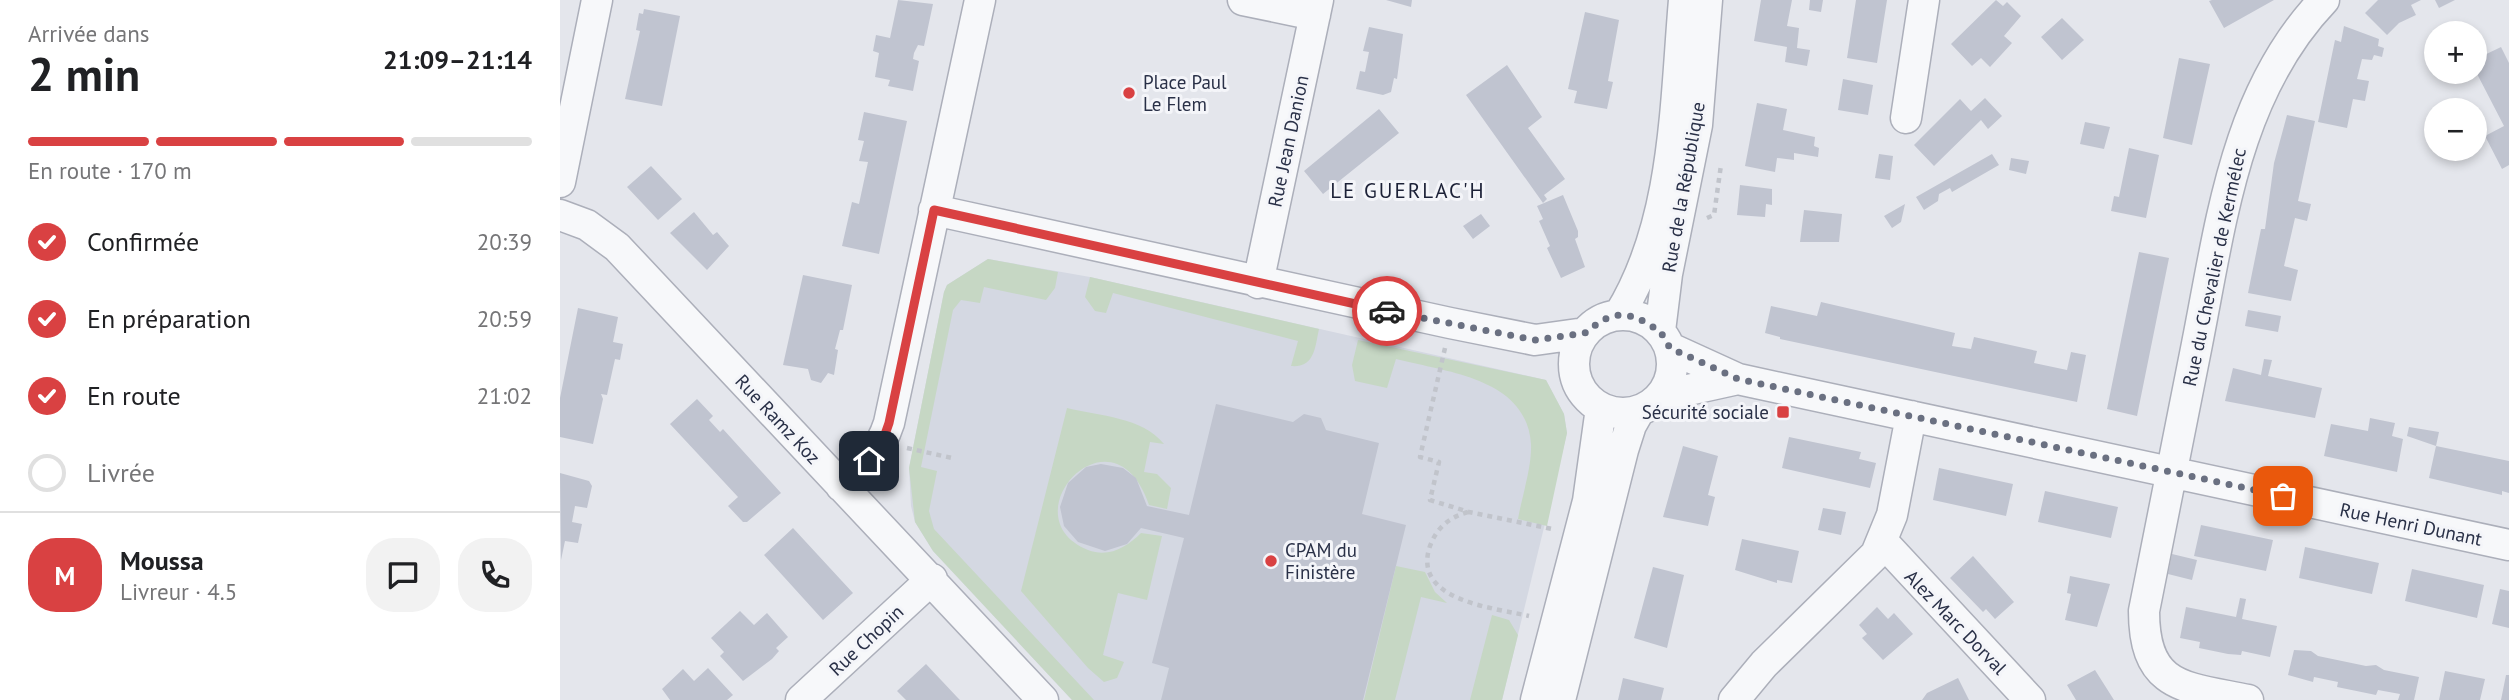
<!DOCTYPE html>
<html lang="fr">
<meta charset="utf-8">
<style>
body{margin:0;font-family:"PT Sans",sans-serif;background:#f2f2f2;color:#202124;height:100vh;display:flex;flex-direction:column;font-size:26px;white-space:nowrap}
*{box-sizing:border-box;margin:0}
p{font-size:23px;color:#757577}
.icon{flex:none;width:38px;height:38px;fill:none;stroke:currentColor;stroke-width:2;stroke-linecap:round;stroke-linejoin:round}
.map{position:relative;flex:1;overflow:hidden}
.side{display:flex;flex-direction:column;background:#fff;width:560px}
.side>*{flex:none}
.buttons{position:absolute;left:1864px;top:21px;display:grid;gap:14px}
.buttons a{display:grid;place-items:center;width:63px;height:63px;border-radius:50%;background:#fff;box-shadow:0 4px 10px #0003;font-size:35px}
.pin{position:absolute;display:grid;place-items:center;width:60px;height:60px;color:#fff;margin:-30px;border-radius:14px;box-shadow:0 4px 10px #0006}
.courier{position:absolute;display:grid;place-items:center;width:70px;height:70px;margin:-35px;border:5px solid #d94142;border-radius:50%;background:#fff;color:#222;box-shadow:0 2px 9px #0007}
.overview em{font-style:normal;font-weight:600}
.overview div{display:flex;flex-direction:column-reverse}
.overview{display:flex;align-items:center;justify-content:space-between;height:119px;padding:0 28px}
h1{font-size:46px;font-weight:600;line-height:52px}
.bar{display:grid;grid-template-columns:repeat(4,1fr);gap:10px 7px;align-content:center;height:84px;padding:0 28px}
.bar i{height:9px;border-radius:5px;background:#e0e0e0}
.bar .current{background:#d94142}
.bar p{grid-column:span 4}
.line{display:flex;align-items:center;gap:18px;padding:0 28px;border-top:2px solid #e0e0e0}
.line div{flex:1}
.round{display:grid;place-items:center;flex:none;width:74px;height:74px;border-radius:28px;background:#f2f2f2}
ol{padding:0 28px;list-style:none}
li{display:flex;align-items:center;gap:21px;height:77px}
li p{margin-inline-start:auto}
li .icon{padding:7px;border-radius:50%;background:#d94142;color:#fff;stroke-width:4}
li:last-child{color:#757577}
li i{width:38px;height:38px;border:4px solid #e0e0e0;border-radius:50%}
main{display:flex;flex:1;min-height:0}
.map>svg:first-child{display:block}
.built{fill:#d4d8e2}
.green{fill:#c6d7c4}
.building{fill:#c0c4d0}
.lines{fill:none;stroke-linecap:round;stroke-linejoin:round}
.minor-casing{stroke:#acafba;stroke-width:33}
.path{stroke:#c1c4cb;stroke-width:4.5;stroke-dasharray:5 5;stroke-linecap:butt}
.minor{stroke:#f7f8fa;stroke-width:30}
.done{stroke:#6a7081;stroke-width:7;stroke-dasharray:0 12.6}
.route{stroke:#d94142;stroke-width:9}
.poi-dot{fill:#d94142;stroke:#f4f5f9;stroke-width:2.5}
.labels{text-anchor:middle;stroke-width:6;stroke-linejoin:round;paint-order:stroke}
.poi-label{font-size:19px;fill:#293047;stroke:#f4f5f9;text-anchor:start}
.street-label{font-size:19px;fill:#293047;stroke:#f4f5f9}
.neighbourhood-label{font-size:21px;letter-spacing:2px;fill:#1c2137;stroke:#f4f5f9}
</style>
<main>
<section class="side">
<div class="overview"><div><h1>2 min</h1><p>Arrivée dans</p></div><em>21:09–21:14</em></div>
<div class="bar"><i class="current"></i><i class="current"></i><i class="current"></i><i></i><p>En route · 170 m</p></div>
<ol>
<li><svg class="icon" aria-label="check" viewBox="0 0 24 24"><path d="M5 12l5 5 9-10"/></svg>Confirmée<p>20:39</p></li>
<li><svg class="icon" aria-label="check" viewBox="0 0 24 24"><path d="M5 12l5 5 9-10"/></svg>En préparation<p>20:59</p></li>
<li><svg class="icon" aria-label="check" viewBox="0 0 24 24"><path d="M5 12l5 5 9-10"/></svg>En route<p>21:02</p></li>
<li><i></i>Livrée</li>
</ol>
<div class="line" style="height:126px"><b class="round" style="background:#d94142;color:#fff">M</b><div><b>Moussa</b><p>Livreur · 4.5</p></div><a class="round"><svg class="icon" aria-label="chat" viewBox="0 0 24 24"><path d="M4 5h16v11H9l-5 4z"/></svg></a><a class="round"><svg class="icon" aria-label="phone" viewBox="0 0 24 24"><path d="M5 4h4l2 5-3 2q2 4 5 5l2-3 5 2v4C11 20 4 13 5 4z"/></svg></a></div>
</section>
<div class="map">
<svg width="1949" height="700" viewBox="0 0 1949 700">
<rect width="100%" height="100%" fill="#e4e6ec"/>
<!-- built -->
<path class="built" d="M428,259L530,277L986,380L1004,414L1007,433L942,700H512L373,551L355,522L351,506L349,468L384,292L387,285Z"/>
<!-- green -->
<path class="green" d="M428,259L498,272L495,288L486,300L424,287L420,303L401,300L393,310L361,467L377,471L369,511L374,529L534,700H512L373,551L355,522L349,468L384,292L387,285Z
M530,277L759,329C755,347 755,368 731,366L738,341L553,293L546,313L535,311L525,297Z
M798,340L986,380L1004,414L1007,433L987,526L958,519C962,496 972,467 971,444C967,378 886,372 836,359L827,388L795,381L792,365Z
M507,408C540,416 582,417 604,444L590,442L584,472L597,474L611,488L607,509L589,505C553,399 446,517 528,550C549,558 567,547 581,533L602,536L587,600L558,593L543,655L564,662L557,678L544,682L528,668L461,591Z
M836,566L865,572L875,592L887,603L861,597L835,700H804Z
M932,615L949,620L958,635L942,700H910Z"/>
<!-- building -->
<path class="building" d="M338,0L373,4L364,46L358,45L354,53L353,59L359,61L353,91L328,86L330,80L315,77L319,53L313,51L316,35L330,38Z
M826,0H852L851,7Z
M1201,0H1232L1227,26L1239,28L1237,48L1250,50L1247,66L1225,62L1227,47L1194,41Z
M1250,0H1263L1261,12L1249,10Z
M1296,0H1327L1317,63L1287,58Z
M1436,0L1443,6L1447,2L1461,16L1444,36L1452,43L1430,67L1421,58L1412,66L1391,44Z
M1652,0H1714L1664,28L1649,1Z
M1818,0H1861L1851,5L1856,15L1839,23L1827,35L1805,13Z
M1875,0H1895L1879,8Z
M84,9L120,16L102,106L65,99L80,31L76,30L79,13L83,14Z
M1025,12L1059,20L1048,81L1053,82L1047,109L1014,103L1017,91L1008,89Z
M1502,18L1524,40L1502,60L1481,37Z
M1784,26L1819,39L1818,46L1824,48L1822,57L1814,55L1812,60L1802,59L1797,79L1809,81L1805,101L1793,99L1787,128L1758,122L1775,40L1781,42Z
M809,27L843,34L837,79L834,78L831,92L823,95L796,89L800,71L805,72L809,52L803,51Z
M1941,47L1949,63V165L1942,169L1925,136L1944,126L1914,68V60Z
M1619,58L1650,64L1632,145L1603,138Z
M947,65L982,117L968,128L1005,179L984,195L987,199L983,203L906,95Z
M1283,79L1313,85L1308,115L1278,110Z
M1425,98L1442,116L1428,129L1421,120L1374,166L1354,145L1400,99L1411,111Z
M1197,103L1227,109L1223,130L1255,137L1254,146L1259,148L1258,157L1234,153V160L1217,158L1215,172L1185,166Z
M819,109L839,133L763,194L744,171Z
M304,112L347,121L319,254L282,246L292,202L299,204L308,162L299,161L304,141L298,140Z
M1727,115L1755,121L1738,201L1751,204L1747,221L1735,218L1724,266L1738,270L1731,301L1688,293L1701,229H1705L1714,163Z
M1525,122L1550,127L1544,149L1520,144Z
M1569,148L1599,155L1586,218L1551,211L1554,196L1559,197Z
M1319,154L1333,156L1330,180L1315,178Z
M1432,154L1439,165L1392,192L1390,188L1379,194L1378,201L1364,210L1356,197Z
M1451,158L1469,161L1466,174L1449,170Z
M91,166L122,199L98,220L67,187Z
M1180,185L1212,189V205L1206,204L1205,217L1177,215Z
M1003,195L1018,231V237L1015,239L1025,267L1001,278L987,248L990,246L979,221L983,219L977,206Z
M1345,204L1341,222L1332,228L1324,216Z
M1244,210L1282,214L1279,242H1240Z
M134,212L153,235L157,232L169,246L147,270L110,233Z
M921,214L930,226L913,239L903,226Z
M1579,252L1609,258L1577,416L1547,409Z
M243,275L292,285L283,330H280L275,349L278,350L274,375L268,373L261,383L251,380L248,369L223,365Z
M1261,302L1395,333L1392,346L1411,349L1414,337L1477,351L1474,363L1507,370L1511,352L1526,355L1517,402L1220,339V337L1205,333L1211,306L1257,316Z
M18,308L58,317L53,342L63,344L60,360L55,359L47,395L41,394L43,399L33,444L0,437V398Z
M1688,310L1721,316L1718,332L1685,326Z
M1704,359L1712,360L1708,376L1762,388L1755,418L1665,401L1673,368L1701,375Z
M137,399L153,416L149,420L160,432L163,429L221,493L187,522H183L168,506L178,497L110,424Z
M656,404L733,422L744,414L761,418L766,430L819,443L802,514L846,525L803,700H601L609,668L592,663L624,538L581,528L567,544L545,551L518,542L504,526L500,507L508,483L526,467L541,464L563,468L576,478L587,506L629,515Z
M1810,418L1835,423L1832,436L1843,439L1837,472L1764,456L1771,424L1808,431Z
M1849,427L1879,432L1876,446L1949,461V493L1942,491V495L1869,478L1876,446L1847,436Z
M1229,437L1301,452L1299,459L1316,463L1310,488L1222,468Z
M1123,446L1158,456L1148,495L1155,497L1148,526L1103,517Z
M1379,468L1453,484L1446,516L1373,500Z
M0,473L29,481L32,486L27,508L15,506L12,522L22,524L18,543L5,541L1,560Z
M1485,491L1558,507L1551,538L1478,522Z
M1263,508L1286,512L1281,535L1258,530Z
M1641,525L1713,540L1706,571L1634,556Z
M233,528L293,593L263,620L204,555Z
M1182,539L1239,551L1232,583L1217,580V583L1175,570Z
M1745,547L1819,563L1812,594L1739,578Z
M1612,554L1637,560L1632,580L1608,574Z
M1413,556L1454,602L1435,619L1426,609L1423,612L1390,578Z
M1093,567L1124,575L1107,648L1074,638Z
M1852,569L1924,585L1917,618L1845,601Z
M1510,576L1550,584L1537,627L1505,620L1511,594L1507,593Z
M1940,589L1949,591V628L1932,624Z
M1680,598L1686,599L1682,619L1717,626L1710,657L1682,651L1681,655L1668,654L1639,648L1640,642L1620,638L1626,607L1676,617Z
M1317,607L1328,619L1334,613L1353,634L1323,660L1302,638L1307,634L1299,625Z
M180,611L194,625L207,613L228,637L216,648L219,651L212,659L183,681L160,656L164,652L151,638Z
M1734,650L1751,651L1758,656L1806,666L1816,665L1824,670L1859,677L1854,700H1838L1840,694L1818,690L1816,695L1777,687L1778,682L1754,677L1753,682L1728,675Z
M366,664L397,697L400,700H346L337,691Z
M148,668L173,695L167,700H110L102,689L123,669L134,681Z
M1535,670L1554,700H1516L1507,685Z
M1885,671L1925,679L1920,700H1879Z
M1946,675H1949V700H1941Z
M1063,678L1104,688L1101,700H1058Z
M1398,678L1409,700H1362L1367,693Z"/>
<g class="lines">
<!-- minor casing -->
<g class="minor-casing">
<path id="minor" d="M683,0L755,15
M1346,118L1364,0
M0,182L37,0
M374,210L890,323L975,340L1025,333
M0,215L27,225L57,247L483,700
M698,283L758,0
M1014 364a49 49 0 1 1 98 0a49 49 0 1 1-98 0Z
M1059,315C1116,223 1115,105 1124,0
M1100,331L1107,274L1137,125L1147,0
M1110,348L1178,379L1949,545
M1101,396L1178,379
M281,486C303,468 320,451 329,423L420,0
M1323,542L1470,700
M241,700L372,579
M976,700L1028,501L1041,408
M1000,700L1063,450L1071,425L1079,411
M1174,700L1204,664L1316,554L1332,515L1351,416
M1688,700C1625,687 1584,689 1584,611C1601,522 1619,433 1637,344C1661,223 1675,93 1764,0"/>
</g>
<!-- path -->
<path class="path" d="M1147,218L1154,215L1161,165
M885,348L860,457L879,462L870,500L909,512L992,529
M347,448L392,458
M908,512C890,517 877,527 870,546C851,601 935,608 969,616"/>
<!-- minor -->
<use href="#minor" class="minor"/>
</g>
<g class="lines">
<!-- done -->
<path class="done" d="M827,311L975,340L1025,333L1042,320L1059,315L1076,317L1100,331L1110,348L1178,379L1723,496"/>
<!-- route -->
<path class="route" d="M309,461L322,443L329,423L374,210L827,311"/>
</g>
<!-- markers -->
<g class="poi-dot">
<circle cx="569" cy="93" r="7"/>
<rect x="1216" y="405" width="14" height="14" rx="3.5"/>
<circle cx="711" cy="561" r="7"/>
</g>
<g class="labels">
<!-- poi labels -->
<g class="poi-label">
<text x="583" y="89">Place Paul<tspan x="583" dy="22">Le Flem</tspan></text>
<text x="1209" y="419" text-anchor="end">Sécurité sociale</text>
<text x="725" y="557">CPAM du<tspan x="725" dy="22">Finistère</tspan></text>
</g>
<!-- street labels -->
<g class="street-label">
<text transform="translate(728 141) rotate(-78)" y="7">Rue Jean Danion</text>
<text transform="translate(1123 187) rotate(-80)" y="7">Rue de la République</text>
<text transform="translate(1654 267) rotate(-78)" y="7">Rue du Chevalier de Kermélec</text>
<text transform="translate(218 419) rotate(47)" y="7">Rue Ramz Koz</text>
<text transform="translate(1851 524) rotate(12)" y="7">Rue Henri Dunant</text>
<text transform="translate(1396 622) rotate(46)" y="7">Alez Marc Dorval</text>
<text transform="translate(306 640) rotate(-43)" y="7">Rue Chopin</text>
</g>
<!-- neighbourhood labels -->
<g class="neighbourhood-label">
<text x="848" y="198">LE GUERLAC'H</text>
</g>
</g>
</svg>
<div class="buttons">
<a>+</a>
<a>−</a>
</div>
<div class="pin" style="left:1723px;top:496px;background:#ea580c"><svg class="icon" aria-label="bag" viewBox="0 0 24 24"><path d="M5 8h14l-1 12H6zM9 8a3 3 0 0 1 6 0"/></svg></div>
<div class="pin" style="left:309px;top:461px;background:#1f2937"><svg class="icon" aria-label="home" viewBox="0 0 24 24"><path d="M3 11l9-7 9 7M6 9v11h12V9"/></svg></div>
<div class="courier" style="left:827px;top:311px"><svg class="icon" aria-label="car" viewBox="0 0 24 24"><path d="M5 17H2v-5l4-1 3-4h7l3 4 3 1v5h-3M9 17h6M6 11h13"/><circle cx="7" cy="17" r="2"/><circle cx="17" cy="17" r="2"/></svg></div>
</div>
</main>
